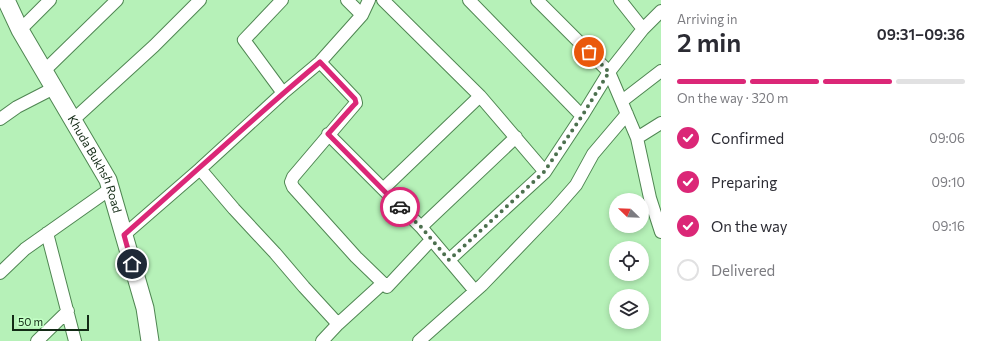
<!DOCTYPE html>
<meta charset="utf-8">
<style>
body{margin:0;font-family:Commissioner,sans-serif;background:#f7f7f7;color:#2b2b33;height:100vh;display:flex;flex-direction:column;font-size:15px;white-space:nowrap}
*{box-sizing:border-box;margin:0}
p{font-size:13px;color:#7c7c81}
.icon{flex:none;width:22px;height:22px;fill:none;stroke:currentColor;stroke-width:2;stroke-linecap:round;stroke-linejoin:round}
.map{position:relative;flex:1;overflow:hidden}
.drawer{display:flex;flex-direction:column;background:#fff;width:320px}
.drawer>*{flex:none}
.needle{width:26px;rotate:293deg}
.tools{position:absolute;left:609px;top:193px;display:grid;gap:8px}
.tools a{display:grid;place-items:center;width:40px;height:40px;border-radius:50%;background:#fff;box-shadow:0 2px 6px #0003;font-size:20px}
.scale{position:absolute;left:12px;bottom:10px;width:77px;box-sizing:border-box;padding-left:4px;border:2px solid #132a15;border-top:0;font-size:11px;line-height:14px;white-space:nowrap;color:#132a15;-webkit-text-stroke:3px #c3ffc5;paint-order:stroke}
.pin{position:absolute;display:grid;place-items:center;width:34px;height:34px;color:#fff;margin:-17px;border:2px solid #fff;border-radius:50%;box-shadow:0 1px 4px #0007}
.courier{position:absolute;display:grid;place-items:center;width:40px;height:40px;margin:-20px;border:3px solid #db2777;border-radius:50%;background:#fff;color:#222;box-shadow:0 1px 5px #0007}
.headline em{font-style:normal;font-weight:600}
.headline div{display:flex;flex-direction:column-reverse}
.headline{display:flex;align-items:center;justify-content:space-between;height:68px;padding:0 16px}
h1{font-size:26px;font-weight:600;line-height:30px}
.bar{display:grid;grid-template-columns:repeat(4,1fr);gap:6px 4px;align-content:center;height:48px;padding:0 16px}
.bar i{height:5px;border-radius:3px;background:#e1e1e2}
.bar .current{background:#db2777}
.bar p{grid-column:span 4}
ol{padding:0 16px;list-style:none}
li{display:flex;align-items:center;gap:12px;height:44px}
li p{margin-inline-start:auto}
li .icon{padding:4px;border-radius:50%;background:#db2777;color:#fff;stroke-width:4}
li:last-child{color:#7c7c81}
li i{width:22px;height:22px;border:2px solid #e1e1e2;border-radius:50%}
main{display:flex;flex:1;min-height:0}
.map>svg:first-child{display:block}
.lines{fill:none;stroke-linecap:round;stroke-linejoin:round}
.street-casing{stroke:#4f8652;stroke-width:14}
.secondary-casing{stroke:#4f8652;stroke-width:19}
.street{stroke:#fff;stroke-width:12}
.secondary{stroke:#fff;stroke-width:17}
.done{stroke:#4c704e;stroke-width:4;stroke-dasharray:0 7.2}
.route{stroke:#db2777;stroke-width:5}
.labels{text-anchor:middle;stroke-width:3;stroke-linejoin:round;paint-order:stroke}
.street-label{font-size:12px;fill:#132a15;stroke:#c3ffc5}
</style>
<main>
<div class="map">
<svg width="661" height="341" viewBox="0 0 661 341">
<rect width="100%" height="100%" fill="#b6f1b8"/>
<g class="lines">
<!-- street casing -->
<g class="street-casing">
<path id="street" d="M282,0L244,40L283,93
M347,0L362,15
M383,0L480,96L545,172
M469,0L582,116
M537,0L609,72L637,138L650,198L661,232
M620,0L643,29
M20,30L50,0
M320,62L355,99L356,103L293,177L291,182L293,187L356,257L387,287L431,240
M44,71L117,0
M622,101L661,71
M0,119L17,107L54,88
M73,120L154,46L200,0
M328,134L421,227L475,291
M637,138L661,123
M200,169L234,209L275,253L304,287L338,324
M383,189L480,96
M421,227L516,137
M47,233L75,341
M124,235L200,169L283,93L320,62L362,15L369,0
M449,260L545,172L582,116L609,72L643,29L661,11
M0,273L25,249L110,189
M37,341L68,311
M322,341L338,324L383,283
M419,341L482,285L554,210L576,185L593,154L627,114"/>
</g>
<!-- secondary casing -->
<g class="secondary-casing">
<g id="secondary">
<path id="s1" d="M6,0L20,30L108,180L145,308L150,341"/>
</g>
</g>
<!-- street -->
<use href="#street" class="street"/>
<!-- secondary -->
<use href="#secondary" class="secondary"/>
</g>
<g class="lines">
<!-- done -->
<path class="done" d="M400,207L421,227L449,260L544,172L582,116L609,72L589,52"/>
<!-- route -->
<path class="route" d="M132,264L124,235C189,178 253,118 320,62L355,99L356,103L353,106L328,134L400,207"/>
</g>
<g class="labels">
<!-- street labels -->
<g class="street-label">
<text dy="4" stroke="none"><textPath href="#s1" startOffset="187">Khuda Bukhsh Road</textPath></text>
</g>
</g>
</svg>
<div class="tools">
<a><svg class="needle" viewBox="-14 -14 28 28"><path d="M0-13l5 13h-10z" fill="#e53935"/><path d="M0 13l5-13h-10z" fill="#7c7c81"/></svg></a>
<a><svg class="icon" aria-label="locate" viewBox="0 0 24 24"><circle cx="12" cy="12" r="6"/><path d="M12 2v4M12 18v4M2 12h4M18 12h4"/></svg></a>
<a><svg class="icon" aria-label="layers" viewBox="0 0 24 24"><path d="M12 4l9 5-9 5-9-5zM3 14l9 5 9-5"/></svg></a>
</div>
<div class="scale">50 m</div>
<div class="pin" style="left:589px;top:52px;background:#ea580c"><svg class="icon" aria-label="bag" viewBox="0 0 24 24"><path d="M5 8h14l-1 12H6zM9 8a3 3 0 0 1 6 0"/></svg></div>
<div class="pin" style="left:132px;top:264px;background:#1f2937"><svg class="icon" aria-label="home" viewBox="0 0 24 24"><path d="M3 11l9-7 9 7M6 9v11h12V9"/></svg></div>
<div class="courier" style="left:400px;top:207px"><svg class="icon" aria-label="car" viewBox="0 0 24 24"><path d="M5 17H2v-5l4-1 3-4h7l3 4 3 1v5h-3M9 17h6M6 11h13"/><circle cx="7" cy="17" r="2"/><circle cx="17" cy="17" r="2"/></svg></div>
</div>
<section class="drawer">
<div class="headline"><div><h1>2 min</h1><p>Arriving in</p></div><em>09:31–09:36</em></div>
<div class="bar"><i class="current"></i><i class="current"></i><i class="current"></i><i></i><p>On the way · 320 m</p></div>
<ol>
<li><svg class="icon" aria-label="check" viewBox="0 0 24 24"><path d="M5 12l5 5 9-10"/></svg>Confirmed<p>09:06</p></li>
<li><svg class="icon" aria-label="check" viewBox="0 0 24 24"><path d="M5 12l5 5 9-10"/></svg>Preparing<p>09:10</p></li>
<li><svg class="icon" aria-label="check" viewBox="0 0 24 24"><path d="M5 12l5 5 9-10"/></svg>On the way<p>09:16</p></li>
<li><i></i>Delivered</li>
</ol>
</section>
</main>
